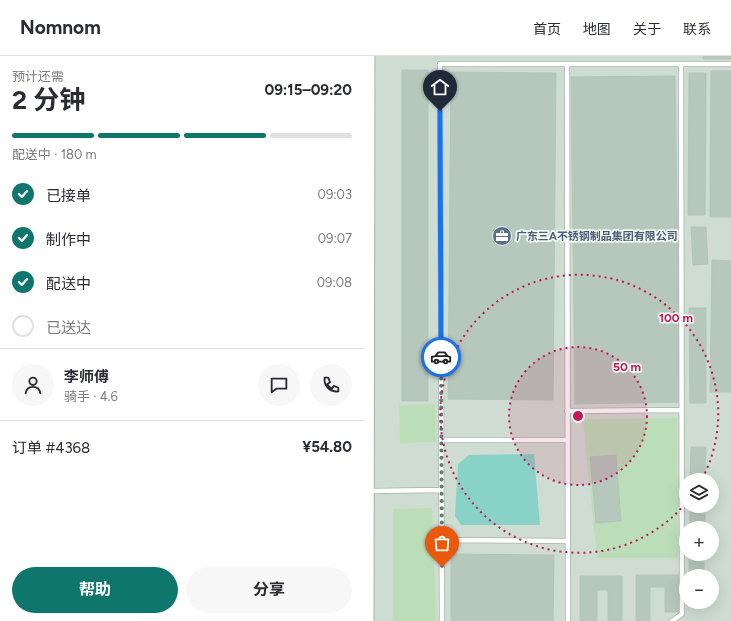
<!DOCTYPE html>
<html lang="zh">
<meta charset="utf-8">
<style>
body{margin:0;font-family:Figtree,"Noto Sans SC",sans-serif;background:#f7f7f7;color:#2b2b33;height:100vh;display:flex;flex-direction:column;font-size:15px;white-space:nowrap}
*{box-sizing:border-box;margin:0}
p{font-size:13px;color:#7c7c81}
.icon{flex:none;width:22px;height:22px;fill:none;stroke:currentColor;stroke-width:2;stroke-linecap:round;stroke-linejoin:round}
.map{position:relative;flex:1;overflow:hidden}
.panel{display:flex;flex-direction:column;background:#fff;width:364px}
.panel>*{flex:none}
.fabs{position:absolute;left:315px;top:417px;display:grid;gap:8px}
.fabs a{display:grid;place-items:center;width:40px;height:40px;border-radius:50%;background:#fff;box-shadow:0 4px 16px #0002;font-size:20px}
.pin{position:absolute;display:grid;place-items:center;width:34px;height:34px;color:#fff;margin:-41px -17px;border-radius:50% 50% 50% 0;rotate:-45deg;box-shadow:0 0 4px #0007}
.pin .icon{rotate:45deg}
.courier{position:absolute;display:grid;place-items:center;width:40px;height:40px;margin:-20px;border:3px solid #1a73e8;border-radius:50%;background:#fff;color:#222;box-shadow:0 1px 5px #0007}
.summary em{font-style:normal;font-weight:700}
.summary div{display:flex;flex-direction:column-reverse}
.summary{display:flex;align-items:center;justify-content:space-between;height:68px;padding:0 12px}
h1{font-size:26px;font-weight:700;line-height:30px}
.bar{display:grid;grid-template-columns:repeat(4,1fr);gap:6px 4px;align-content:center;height:48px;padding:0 12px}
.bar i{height:5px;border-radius:3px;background:#e1e1e2}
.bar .on{background:#0f766e}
.bar p{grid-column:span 4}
.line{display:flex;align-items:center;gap:10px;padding:0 12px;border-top:1px solid #e1e1e2}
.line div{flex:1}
.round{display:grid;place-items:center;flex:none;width:42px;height:42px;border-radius:21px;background:#f7f7f7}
ol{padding:0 12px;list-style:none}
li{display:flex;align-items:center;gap:12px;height:44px}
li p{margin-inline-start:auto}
li .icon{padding:4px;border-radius:50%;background:#0f766e;color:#fff;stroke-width:4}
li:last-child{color:#7c7c81}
li i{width:22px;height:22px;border:2px solid #e1e1e2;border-radius:50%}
.primary-button{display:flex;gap:8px;margin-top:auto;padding:8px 12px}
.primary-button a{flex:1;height:46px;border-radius:24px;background:#0f766e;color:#fff;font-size:16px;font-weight:700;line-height:46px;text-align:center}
.primary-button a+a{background:#f7f7f7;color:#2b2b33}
header{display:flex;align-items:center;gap:24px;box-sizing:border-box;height:56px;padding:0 20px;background:#fff;border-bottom:1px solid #e1e1e2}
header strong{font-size:19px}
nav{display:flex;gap:22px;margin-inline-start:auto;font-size:14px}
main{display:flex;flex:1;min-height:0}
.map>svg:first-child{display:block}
.built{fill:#cfdcd2;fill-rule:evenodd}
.green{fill:#bbdeb9}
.water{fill:#88d2c7}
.building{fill:#b6c7bc;stroke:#b3c6b9}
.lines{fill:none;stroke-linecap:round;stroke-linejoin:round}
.service-casing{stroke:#a4b4a9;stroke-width:6}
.tertiary-casing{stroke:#a4b4a9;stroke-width:13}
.service{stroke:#fff;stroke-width:4.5}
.tertiary{stroke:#fff;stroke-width:11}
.done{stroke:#647a6d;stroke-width:4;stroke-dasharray:0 7.2}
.route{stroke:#1a73e8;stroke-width:5}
.ring{fill:none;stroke:#c2185b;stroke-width:2;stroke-dasharray:2 4}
.labels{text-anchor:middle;stroke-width:3.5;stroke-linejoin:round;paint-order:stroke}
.service-label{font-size:11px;font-weight:bold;fill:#4e5e75;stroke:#f2f8f3;text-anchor:start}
.centre{fill:#c2185b;stroke:#f2f8f3;stroke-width:2}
.ring-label{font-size:12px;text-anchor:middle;font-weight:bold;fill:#c2185b;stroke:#f2f8f3;stroke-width:3.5;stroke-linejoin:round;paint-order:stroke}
</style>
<header>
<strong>Nomnom</strong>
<nav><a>首页</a><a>地图</a><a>关于</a><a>联系</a></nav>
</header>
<main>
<section class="panel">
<div class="summary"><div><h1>2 分钟</h1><p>预计还需</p></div><em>09:15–09:20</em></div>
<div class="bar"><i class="on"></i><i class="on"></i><i class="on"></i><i></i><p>配送中 · 180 m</p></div>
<ol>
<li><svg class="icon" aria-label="check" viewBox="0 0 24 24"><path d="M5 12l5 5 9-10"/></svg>已接单<p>09:03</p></li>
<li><svg class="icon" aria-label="check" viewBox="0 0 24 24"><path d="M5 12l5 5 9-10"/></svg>制作中<p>09:07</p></li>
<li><svg class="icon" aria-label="check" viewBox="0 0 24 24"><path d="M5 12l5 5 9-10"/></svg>配送中<p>09:08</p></li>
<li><i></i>已送达</li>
</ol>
<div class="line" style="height:72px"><a class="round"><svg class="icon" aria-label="person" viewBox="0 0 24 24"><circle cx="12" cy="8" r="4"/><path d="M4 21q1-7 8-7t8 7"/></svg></a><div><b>李师傅</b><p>骑手 · 4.6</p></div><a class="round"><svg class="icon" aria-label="chat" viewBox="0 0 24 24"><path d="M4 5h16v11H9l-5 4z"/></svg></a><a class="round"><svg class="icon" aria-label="phone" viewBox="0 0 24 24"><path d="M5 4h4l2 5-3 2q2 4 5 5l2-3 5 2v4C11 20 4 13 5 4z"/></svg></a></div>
<div class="line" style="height:52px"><div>订单 #4368</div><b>¥54.80</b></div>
<div class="primary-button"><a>帮助</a><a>分享</a></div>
</section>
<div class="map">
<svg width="367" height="565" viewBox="0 0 367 565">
<rect width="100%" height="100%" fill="#e1ece4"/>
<!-- built -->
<path class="built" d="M0,0H367V565H0ZM322,424H348V450H322ZM322,472H348V498H322ZM322,520H348V546H322Z"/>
<!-- green -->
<path class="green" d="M71,348L72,386L36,387L35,349Z
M313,362L314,502H233L219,363Z
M68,452L72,565H29V453Z"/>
<!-- water -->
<path class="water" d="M170,398L176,469H97L91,460L94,408L105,399Z"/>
<!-- building -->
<path class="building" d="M339,0H367V3H339Z
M38,14H64V345H38Z
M347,15H367V161H346Z
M87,16L192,17L189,344L84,343Z
M325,17H342L341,159H324Z
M311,20L316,346L211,348L207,21Z
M327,171H342L344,208L329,209Z
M348,204L367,205V336H346Z
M325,252H342V347H326Z
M327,391H342L341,424H326Z
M252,399L257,465L232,467L226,401Z
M326,450H341V472H326Z
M87,498L190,499L189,565H87Z
M325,498H340V520H325Z
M272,519H316V556H301V531H286V565H272Z
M216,520H258V565H244V534H233V565H216Z"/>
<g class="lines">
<!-- service casing -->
<g class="service-casing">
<path id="service" d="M203,8L204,565
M203,355L318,354
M77,384H203
M4,435L77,434
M77,484L204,485
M78,565L76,8H367
M308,565L318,558L317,8"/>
</g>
<!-- tertiary casing -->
<g class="tertiary-casing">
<path id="tertiary" d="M4,565L5,0"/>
</g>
<!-- service -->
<use href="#service" class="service"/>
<!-- tertiary -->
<use href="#tertiary" class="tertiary"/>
</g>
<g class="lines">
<!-- done -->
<path class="done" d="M77,301L78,511"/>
<!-- route -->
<path class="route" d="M76,55L77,301"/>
</g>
<!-- distance rings -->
<circle cx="214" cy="360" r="69" fill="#c2185b" fill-opacity=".12"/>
<g class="ring">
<circle cx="214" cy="360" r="69"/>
<path d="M321 448A139 139 0 1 1 338 423"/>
</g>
<!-- icons -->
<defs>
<g id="office-disc" transform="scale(1)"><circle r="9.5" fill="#5c6f8a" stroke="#f2f8f3"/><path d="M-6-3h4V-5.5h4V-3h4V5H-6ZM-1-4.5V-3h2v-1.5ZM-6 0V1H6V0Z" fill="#fff"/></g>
</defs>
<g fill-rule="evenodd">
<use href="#office-disc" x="138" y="180"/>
</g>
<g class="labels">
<!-- service labels -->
<g class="service-label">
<text x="152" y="184">广东三A不锈钢制品集团有限公司</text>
</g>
</g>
<circle cx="214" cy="360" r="6" class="centre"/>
<g class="ring-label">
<text x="312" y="266">100 m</text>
<text x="263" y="315">50 m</text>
</g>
</svg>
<div class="fabs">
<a><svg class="icon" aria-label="layers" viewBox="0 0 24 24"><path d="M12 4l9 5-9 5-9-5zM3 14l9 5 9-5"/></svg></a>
<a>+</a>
<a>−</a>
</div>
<div class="pin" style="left:78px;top:511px;background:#ea580c"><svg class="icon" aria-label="bag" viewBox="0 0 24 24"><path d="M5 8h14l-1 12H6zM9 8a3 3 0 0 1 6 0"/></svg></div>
<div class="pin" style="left:76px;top:55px;background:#1f2937"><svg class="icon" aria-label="home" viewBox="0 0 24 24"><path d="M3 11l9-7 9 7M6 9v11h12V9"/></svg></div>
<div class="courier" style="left:77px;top:301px"><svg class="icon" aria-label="car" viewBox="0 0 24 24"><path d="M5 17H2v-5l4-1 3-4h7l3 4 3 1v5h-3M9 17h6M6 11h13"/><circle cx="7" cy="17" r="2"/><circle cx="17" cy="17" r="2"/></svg></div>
</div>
</main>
